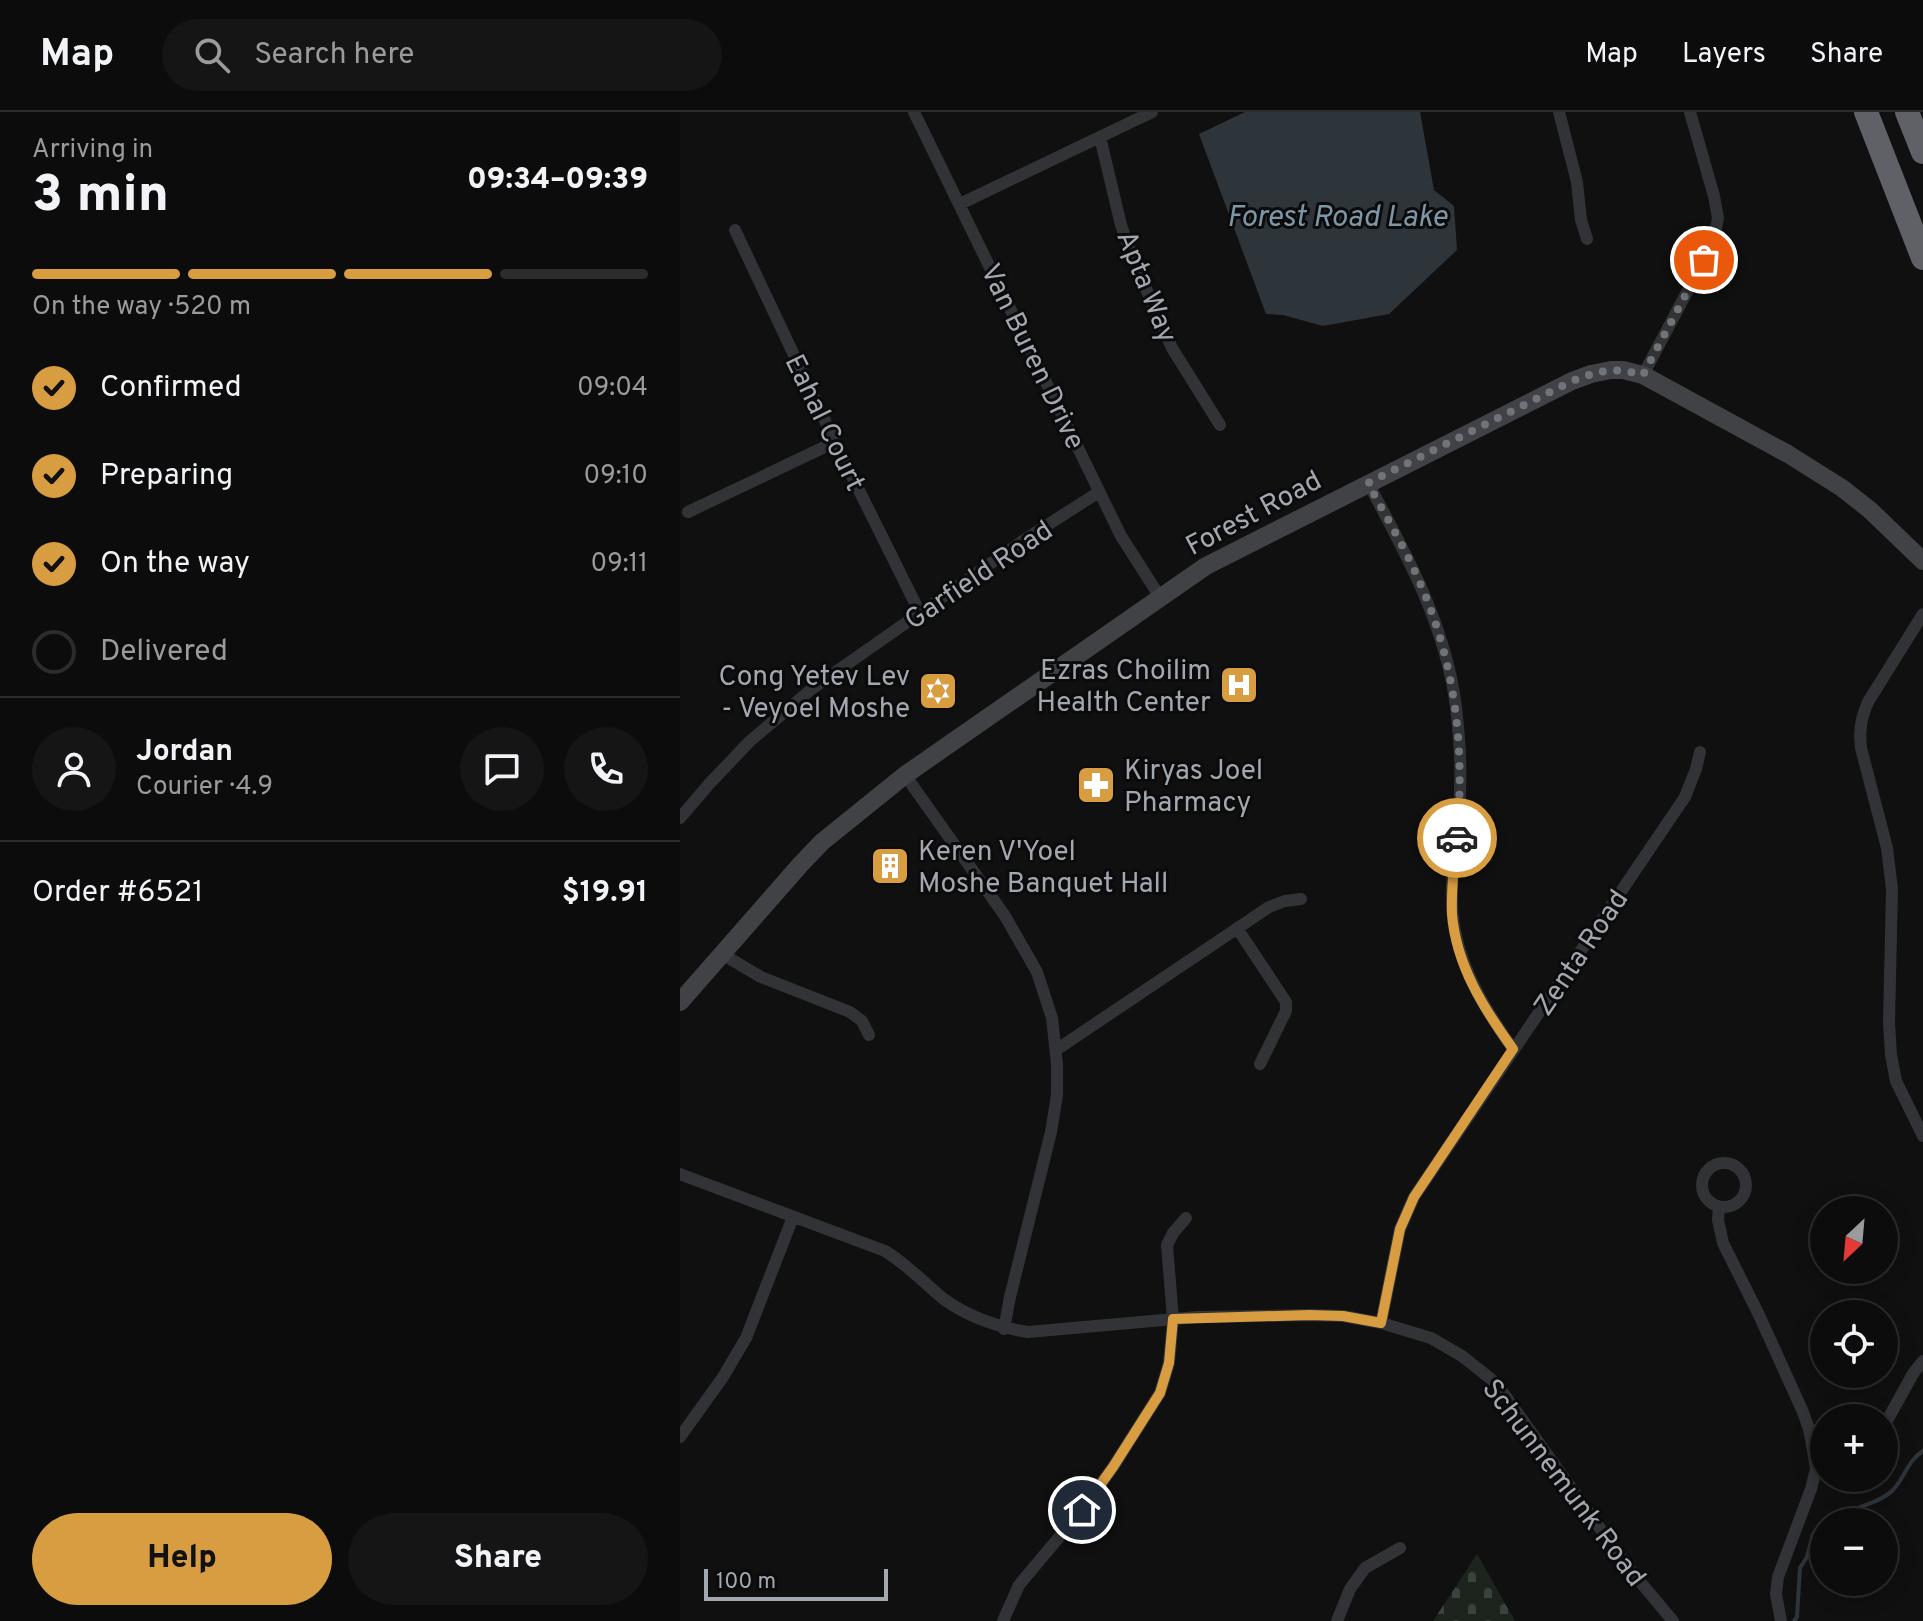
<!DOCTYPE html>
<meta charset="utf-8">
<style>
body{margin:0;font-family:Overpass,sans-serif;background:#151516;color:#f1f3f6;height:100vh;display:flex;flex-direction:column;font-size:30px;white-space:nowrap}
*{box-sizing:border-box;margin:0}
p{font-size:26px;color:#9a9b9d}
.icon{flex:none;width:44px;height:44px;fill:none;stroke:currentColor;stroke-width:2;stroke-linecap:round;stroke-linejoin:round}
.map{position:relative;flex:1;overflow:hidden}
.details{display:flex;flex-direction:column;background:#0c0c0d;width:680px}
.details>*{flex:none}
.needle{width:52px;rotate:206deg}
.fabs{position:absolute;left:1130px;top:1084px;display:grid;gap:16px}
.fabs a{display:grid;place-items:center;width:88px;height:88px;border-radius:50%;background:#0c0c0d;box-shadow:0 4px 20px #0003,0 0 0 2px #2c2c2e;font-size:40px}
.scale{position:absolute;left:24px;bottom:20px;width:184px;box-sizing:border-box;padding-left:8px;border:4px solid #a3a8b0;border-top:0;font-size:22px;line-height:28px;white-space:nowrap;color:#a3a8b0;-webkit-text-stroke:6px #0b0b0c;paint-order:stroke}
.pin{position:absolute;display:grid;place-items:center;width:68px;height:68px;color:#fff;margin:-34px;border:4px solid #fff;border-radius:50%;box-shadow:0 2px 8px #0007}
.courier{position:absolute;display:grid;place-items:center;width:80px;height:80px;margin:-40px;border:6px solid #d99d41;border-radius:50%;background:#fff;color:#222;box-shadow:0 2px 10px #0007}
.head em{font-style:normal;font-weight:800}
.head div{display:flex;flex-direction:column-reverse}
.head{display:flex;align-items:center;justify-content:space-between;height:136px;padding:0 32px}
h1{font-size:52px;font-weight:800;line-height:60px}
.bar{display:grid;grid-template-columns:repeat(4,1fr);gap:12px 8px;align-content:center;height:96px;padding:0 32px}
.bar i{height:10px;border-radius:6px;background:#2c2c2e}
.bar .selected{background:#d99d41}
.bar p{grid-column:span 4}
.line{display:flex;align-items:center;gap:20px;padding:0 32px;border-top:2px solid #2c2c2e}
.line div{flex:1}
.round{display:grid;place-items:center;flex:none;width:84px;height:84px;border-radius:42px;background:#151516}
ol{padding:0 32px;list-style:none}
li{display:flex;align-items:center;gap:24px;height:88px}
li p{margin-inline-start:auto}
li .icon{padding:8px;border-radius:50%;background:#d99d41;color:#111;stroke-width:4}
li:last-child{color:#9a9b9d}
li i{width:44px;height:44px;border:4px solid #2c2c2e;border-radius:50%}
.primary-button{display:flex;gap:16px;margin-top:auto;padding:16px 32px}
.primary-button a{flex:1;height:92px;border-radius:48px;background:#d99d41;color:#111;font-size:32px;font-weight:800;line-height:92px;text-align:center}
.primary-button a+a{background:#151516;color:#f1f3f6}
header{display:flex;align-items:center;gap:48px;box-sizing:border-box;height:112px;padding:0 40px;background:#0c0c0d;border-bottom:2px solid #2c2c2e}
header strong{font-size:38px}
nav{display:flex;gap:44px;margin-inline-start:auto;font-size:28px}
.search{width:560px;height:72px;background:#151516;display:flex;align-items:center;gap:20px;box-sizing:border-box;padding:0 28px;border-radius:44px;color:#9a9b9d;font-size:30px}
main{display:flex;flex:1;min-height:0}
.map>svg:first-child{display:block}
.cemetery{fill:url(#cemetery-stones)}
.water{fill:#2e353a}
.lines{fill:none;stroke-linecap:round;stroke-linejoin:round}
.stream{stroke:#2e353a;stroke-width:4}
.street{stroke:#323336;stroke-width:12}
.secondary{stroke:#404246;stroke-width:18}
.highway{stroke:#5f6166;stroke-width:24}
.done{stroke:#707378;stroke-width:8;stroke-dasharray:0 14.4}
.route{stroke:#d99d41;stroke-width:10}
.labels{text-anchor:middle;stroke-width:6;stroke-linejoin:round;paint-order:stroke}
.street-label{font-size:28px;fill:#a3a8b0;stroke:#0b0b0c}
.poi-label{font-size:28px;fill:#a3a8b0;stroke:#0b0b0c;text-anchor:end}
.water-label{font-size:30px;font-style:italic;fill:#7e97a8;stroke:#0b0b0c}
</style>
<header>
<strong>Map</strong>
<div class="search"><svg class="icon" aria-label="search" viewBox="0 0 24 24"><circle cx="10" cy="10" r="6"/><path d="M15 15l6 6"/></svg>Search here</div>
<nav><a>Map</a><a>Layers</a><a>Share</a></nav>
</header>
<main>
<section class="details">
<div class="head"><div><h1>3 min</h1><p>Arriving in</p></div><em>09:34–09:39</em></div>
<div class="bar"><i class="selected"></i><i class="selected"></i><i class="selected"></i><i></i><p>On the way · 520 m</p></div>
<ol>
<li><svg class="icon" aria-label="check" viewBox="0 0 24 24"><path d="M5 12l5 5 9-10"/></svg>Confirmed<p>09:04</p></li>
<li><svg class="icon" aria-label="check" viewBox="0 0 24 24"><path d="M5 12l5 5 9-10"/></svg>Preparing<p>09:10</p></li>
<li><svg class="icon" aria-label="check" viewBox="0 0 24 24"><path d="M5 12l5 5 9-10"/></svg>On the way<p>09:11</p></li>
<li><i></i>Delivered</li>
</ol>
<div class="line" style="height:144px"><a class="round"><svg class="icon" aria-label="person" viewBox="0 0 24 24"><circle cx="12" cy="8" r="4"/><path d="M4 21q1-7 8-7t8 7"/></svg></a><div><b>Jordan</b><p>Courier · 4.9</p></div><a class="round"><svg class="icon" aria-label="chat" viewBox="0 0 24 24"><path d="M4 5h16v11H9l-5 4z"/></svg></a><a class="round"><svg class="icon" aria-label="phone" viewBox="0 0 24 24"><path d="M5 4h4l2 5-3 2q2 4 5 5l2-3 5 2v4C11 20 4 13 5 4z"/></svg></a></div>
<div class="line" style="height:104px"><div>Order #6521</div><b>$19.91</b></div>
<div class="primary-button"><a>Help</a><a>Share</a></div>
</section>
<div class="map">
<svg width="1243" height="1509" viewBox="0 0 1243 1509">
<defs>
<pattern id="cemetery-stones" width="16" height="16" patternUnits="userSpaceOnUse" patternTransform="scale(2)"><rect width="16" height="16" fill="#1d241e"/><path d="M2 7V4a2 2 0 0 1 4 0v3zM10 15v-3a2 2 0 0 1 4 0v3z" fill="#3b413c"/></pattern>
</defs>
<rect width="100%" height="100%" fill="#101011"/>
<!-- cemetery -->
<path class="cemetery" d="M797,1442L835,1509H753Z"/>
<!-- water -->
<path class="water" d="M565,0H740L754,78L774,94L777,138L709,202L643,214L603,203L586,202L519,22Z"/>
<g class="lines">
<!-- stream -->
<path class="stream" d="M1157,1410C1160,1408 1163,1405 1167,1402C1181,1392 1198,1392 1212,1379C1225,1366 1227,1349 1243,1339
M1114,1509L1117,1505L1120,1456L1127,1445L1133,1422L1139,1415L1144,1414"/>
<!-- street -->
<path class="street" d="M234,0L441,424L480,485
M879,0L897,70L901,108L907,127
M420,25L441,113L455,152L492,236L540,313
M280,92L472,0
M55,118L155,330L240,501
M963,263L1024,148L1035,122L1038,106L1034,84L1010,0
M688,371C726,441 766,514 776,595C780,629 782,664 779,698C776,738 767,779 775,819C784,864 807,900 833,937
M8,400L155,330
M1243,502L1188,590C1181,606 1179,618 1181,636L1207,736L1212,777L1209,911L1211,943L1216,969L1243,1024
M225,663L325,804L357,860L372,906L377,952V983L371,1020L330,1185L324,1217
M0,706L30,671L70,629L133,576L344,428L419,380
M557,816L606,890V899L580,952
M42,842L81,865L170,900L182,909L189,923
M376,938L589,795L605,789L621,787
M1022 1073a22 22 0 1 1 44 0a22 22 0 1 1-44 0Z
M0,1062L205,1139C228,1153 245,1172 265,1188C289,1205 320,1216 348,1220L517,1205L629,1203L663,1204L701,1211L751,1226L782,1244L816,1271L947,1454L993,1509
M1039,1095L1038,1108L1043,1131L1079,1203L1123,1300L1129,1317L1133,1338L1136,1357L1131,1377L1098,1465L1096,1482L1101,1509
M701,1211L720,1117L734,1085L1005,685L1016,657L1020,640
M1204,1314L1234,1260L1243,1249
M0,1325L43,1265L66,1226L113,1105
M323,1509L339,1473L402,1398L433,1355L480,1281L489,1251L493,1207L487,1133L493,1121L506,1106
M657,1509L670,1477L685,1456L720,1436"/>
<!-- secondary -->
<path class="secondary" d="M0,890L120,753L142,730L225,663L526,454L892,269L911,262L931,258H943L963,263L1108,342L1162,376L1190,398L1243,449"/>
<!-- highway -->
<path class="highway" d="M1186,0L1243,146
M1227,0L1243,40"/>
</g>
<g class="lines">
<!-- done -->
<path class="done" d="M777,726C786,624 773,533 726,441C714,417 700,394 688,371L892,269C921,258 933,255 963,263L1024,148"/>
<!-- route -->
<path class="route" d="M402,1398L433,1355L480,1281L489,1251L493,1207L629,1203L663,1204L701,1211L720,1117L734,1085L833,937C804,897 776,853 772,802C771,777 774,751 777,726"/>
</g>
<!-- icons -->
<defs>
<g id="hospital-square" transform="scale(2)"><rect x="-9" y="-9" width="18" height="18" rx="4" fill="#d99d41" stroke="#0b0b0c"/><path d="M-5-5h3v3.5h4V-5h3V5h-3V1.5h-4V5h-3Z" fill="#fff"/></g>
<g id="synagogue-square" transform="scale(2)"><rect x="-9" y="-9" width="18" height="18" rx="4" fill="#d99d41" stroke="#0b0b0c"/><path d="M0-6.5L5.6 3.2H-5.6ZM0 6.5L5.6-3.2H-5.6Z" fill="#fff"/></g>
<g id="pharmacy-square" transform="scale(2)"><rect x="-9" y="-9" width="18" height="18" rx="4" fill="#d99d41" stroke="#0b0b0c"/><path d="M-2-6h4v4h4v4h-4v4h-4v-4h-4v-4h4Z" fill="#fff"/></g>
<g id="building-square" transform="scale(2)"><rect x="-9" y="-9" width="18" height="18" rx="4" fill="#d99d41" stroke="#0b0b0c"/><path d="M-4-6H4V6H1V3H-1V6H-4ZM-2.5-4.3h1.7v1.8h-1.7ZM.8-4.3h1.7v1.8H.8ZM-2.5-1h1.7V.8h-1.7ZM.8-1h1.7V.8H.8Z" fill="#fff"/></g>
</defs>
<g fill-rule="evenodd">
<use href="#hospital-square" x="559" y="573"/>
<use href="#synagogue-square" x="258" y="579"/>
<use href="#pharmacy-square" x="416" y="673"/>
<use href="#building-square" x="210" y="754"/>
</g>
<g class="labels">
<!-- street labels -->
<g class="street-label">
<text transform="translate(468 174) rotate(68)" y="10">Apta Way</text>
<text transform="translate(354 244) rotate(64)" y="10">Van Buren Drive</text>
<text transform="translate(146 310) rotate(64)" y="10">Eahal Court</text>
<text transform="translate(573 400) rotate(-28)" y="10">Forest Road</text>
<text transform="translate(298 462) rotate(-34)" y="10">Garfield Road</text>
<text transform="translate(900 840) rotate(-56)" y="10">Zenta Road</text>
<text transform="translate(885 1370) rotate(53)" y="10">Schunnemunk Road</text>
</g>
<!-- poi labels -->
<g class="poi-label">
<text x="531" y="567">Ezras Choilim<tspan x="531" dy="32">Health Center</tspan></text>
<text x="230" y="573">Cong Yetev Lev<tspan x="230" dy="32">- Veyoel Moshe</tspan></text>
<text x="444" y="667" text-anchor="start">Kiryas Joel<tspan x="444" dy="32">Pharmacy</tspan></text>
<text x="238" y="748" text-anchor="start">Keren V'Yoel<tspan x="238" dy="32">Moshe Banquet Hall</tspan></text>
</g>
<!-- water labels -->
<g class="water-label">
<text x="657" y="114">Forest Road Lake</text>
</g>
</g>
</svg>
<div class="fabs">
<a><svg class="needle" viewBox="-14 -14 28 28"><path d="M0-13l5 13h-10z" fill="#e53935"/><path d="M0 13l5-13h-10z" fill="#9a9b9d"/></svg></a>
<a><svg class="icon" aria-label="locate" viewBox="0 0 24 24"><circle cx="12" cy="12" r="6"/><path d="M12 2v4M12 18v4M2 12h4M18 12h4"/></svg></a>
<a>+</a>
<a>−</a>
</div>
<div class="scale">100 m</div>
<div class="pin" style="left:1024px;top:148px;background:#ea580c"><svg class="icon" aria-label="bag" viewBox="0 0 24 24"><path d="M5 8h14l-1 12H6zM9 8a3 3 0 0 1 6 0"/></svg></div>
<div class="pin" style="left:402px;top:1398px;background:#1f2937"><svg class="icon" aria-label="home" viewBox="0 0 24 24"><path d="M3 11l9-7 9 7M6 9v11h12V9"/></svg></div>
<div class="courier" style="left:777px;top:726px"><svg class="icon" aria-label="car" viewBox="0 0 24 24"><path d="M5 17H2v-5l4-1 3-4h7l3 4 3 1v5h-3M9 17h6M6 11h13"/><circle cx="7" cy="17" r="2"/><circle cx="17" cy="17" r="2"/></svg></div>
</div>
</main>
